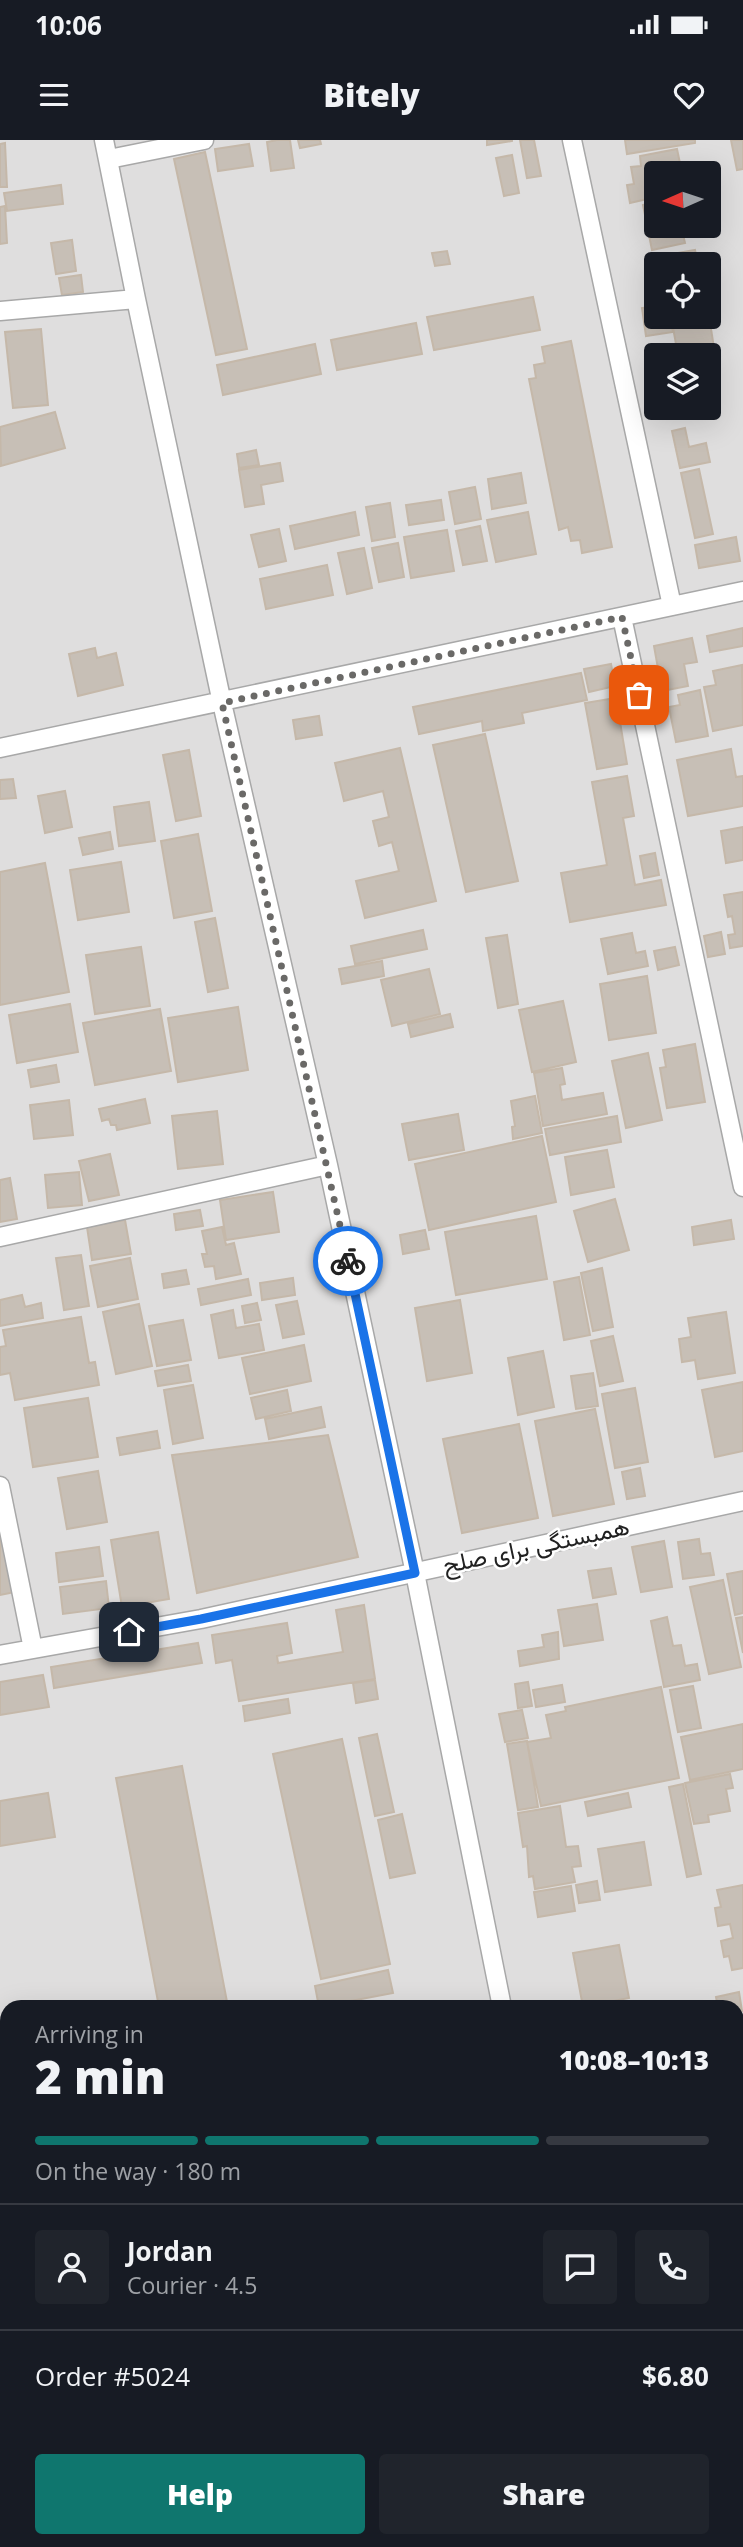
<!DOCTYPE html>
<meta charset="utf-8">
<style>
body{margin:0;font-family:"Open Sans",Vazirmatn,sans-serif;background:#20242c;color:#f1f3f6;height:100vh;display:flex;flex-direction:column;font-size:26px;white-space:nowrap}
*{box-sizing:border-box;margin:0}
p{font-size:23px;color:#9ea1a6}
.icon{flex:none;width:38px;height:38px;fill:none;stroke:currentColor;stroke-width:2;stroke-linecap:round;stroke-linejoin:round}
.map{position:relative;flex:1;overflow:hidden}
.drawer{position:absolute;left:0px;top:1860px;width:744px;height:548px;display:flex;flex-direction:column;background:#171b24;border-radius:21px 21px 0 0;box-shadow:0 7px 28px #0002}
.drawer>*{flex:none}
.needle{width:46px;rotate:267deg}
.buttons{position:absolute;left:644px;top:21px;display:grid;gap:14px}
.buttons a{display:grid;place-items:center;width:77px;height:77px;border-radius:7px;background:#171b24;box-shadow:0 7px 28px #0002;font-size:35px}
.pin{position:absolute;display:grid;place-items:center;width:60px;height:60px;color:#fff;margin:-30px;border-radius:14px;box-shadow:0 4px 10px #0006}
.courier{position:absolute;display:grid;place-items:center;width:70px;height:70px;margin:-35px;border:5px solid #1a73e8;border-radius:50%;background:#fff;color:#222;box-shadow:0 2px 9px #0007}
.summary em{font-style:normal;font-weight:800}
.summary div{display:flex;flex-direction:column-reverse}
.summary{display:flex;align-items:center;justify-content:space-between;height:119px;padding:0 35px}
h1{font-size:46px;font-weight:800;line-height:52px}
.bar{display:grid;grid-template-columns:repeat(4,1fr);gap:10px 7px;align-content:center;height:84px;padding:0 35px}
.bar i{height:9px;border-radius:5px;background:#363941}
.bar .current{background:#0f766e}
.bar p{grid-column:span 4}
.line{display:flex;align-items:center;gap:18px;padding:0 35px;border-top:2px solid #363941}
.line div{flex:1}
.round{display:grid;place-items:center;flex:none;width:74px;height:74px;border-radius:7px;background:#20242c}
.primary-button{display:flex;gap:14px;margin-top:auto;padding:14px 35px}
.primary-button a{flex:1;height:80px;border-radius:7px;background:#0f766e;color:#fff;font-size:28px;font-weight:800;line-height:80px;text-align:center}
.primary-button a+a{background:#20242c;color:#f1f3f6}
.status{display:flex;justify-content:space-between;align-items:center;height:49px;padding:0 35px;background:#171b24;direction:ltr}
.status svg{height:19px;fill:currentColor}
header{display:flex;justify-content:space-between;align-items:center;height:91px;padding:0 35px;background:#171b24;font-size:32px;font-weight:800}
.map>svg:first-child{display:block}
.residential{fill:#dfdede;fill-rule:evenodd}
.building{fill:#c7bfb6;stroke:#c5b8a9;stroke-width:2}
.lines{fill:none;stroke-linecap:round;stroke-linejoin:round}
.street-casing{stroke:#a8a8a8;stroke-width:21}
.street{stroke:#fff;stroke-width:18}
.done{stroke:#6a6967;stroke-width:7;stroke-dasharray:0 12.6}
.route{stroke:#1a73e8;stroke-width:9}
.labels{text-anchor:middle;stroke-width:5;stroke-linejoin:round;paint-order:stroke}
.street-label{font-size:24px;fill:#212121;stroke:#fff}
</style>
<div class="status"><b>10:06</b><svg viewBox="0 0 49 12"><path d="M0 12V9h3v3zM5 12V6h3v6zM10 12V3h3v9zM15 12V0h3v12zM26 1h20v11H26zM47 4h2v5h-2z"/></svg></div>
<header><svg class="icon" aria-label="menu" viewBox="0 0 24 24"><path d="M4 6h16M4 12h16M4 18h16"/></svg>Bitely<svg class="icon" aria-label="heart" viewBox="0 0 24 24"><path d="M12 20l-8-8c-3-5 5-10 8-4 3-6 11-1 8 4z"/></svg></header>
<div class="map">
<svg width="743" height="2407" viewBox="0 0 743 2407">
<rect width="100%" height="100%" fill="#f2f0e8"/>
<!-- residential -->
<path class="residential" d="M0,0H743V2407H0ZM656,33H709V86H656ZM656,124H709V177H656ZM656,215H709V268H656ZM7,1867H737V2401H7Z"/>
<!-- building -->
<path class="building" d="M277,0H290L294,28L271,31L267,2Z
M298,0H320L321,4L300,8Z
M487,0H512V1L487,5Z
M520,0H534L541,36L527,38Z
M625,0H695V3L627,14Z
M731,0H743V29L737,30Z
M5,3L7,47H0V4Z
M249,4L253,26L218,31L215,9Z
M677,9L682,33H656V57L630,63L627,45L634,44L631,27L641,26L640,16Z
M205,12L247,209L216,215L174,19Z
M512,15L519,53L504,56L496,18Z
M61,45L63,64L7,71L4,53Z
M656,62V86H681L685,103L652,110L643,65Z
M5,66L7,103L0,104V67Z
M72,100L76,131L56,134L51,103Z
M695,110L698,124H662L661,116Z
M447,111L450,124L435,126L432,113Z
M81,135L83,152L62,155L59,138Z
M533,157L540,190L434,210L427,177Z
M656,166V177H670L673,192L646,196L642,168Z
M709,176L716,221L709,222V215H678L672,182Z
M416,183L422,214L337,230L331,200Z
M41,189L48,265L13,268L5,192Z
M571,201L612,407L582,413L580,400L571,401L568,387L559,390L529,239L536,238L534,225L545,223L542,207Z
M315,204L321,234L223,255L217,225Z
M55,272L65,308L1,326L0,287Z
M685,288L689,307L706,303L710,322L680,328L672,291Z
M256,310L259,325L239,328L237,314Z
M280,323L283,341L261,345L264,364L245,367L239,330Z
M699,329L713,394L695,398L681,333Z
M521,333L526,363L492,369L488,339Z
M475,347L481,379L455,384L449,352Z
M441,360L444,380L409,385L406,365Z
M390,363L395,397L372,401L366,367Z
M355,372L359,395L295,409L290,386Z
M528,372L536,414L496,422L487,380Z
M480,386L487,421L463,425L456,391Z
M279,389L286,421L259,427L251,395Z
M447,390L454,431L411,438L404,397Z
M736,397L740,421L699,428L695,405Z
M398,403L404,437L379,442L372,408Z
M364,408L372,448L347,454L338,413Z
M327,425L333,455L266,469L260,439Z
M743,488V506L710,512L707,496Z
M692,498L697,522L684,524L688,546L662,551L654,506Z
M95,508L97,518L116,513L123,545L78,556L69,514Z
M611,524L615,546L589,552L584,529Z
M742,525L743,585L713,591L704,547L716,545L713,531Z
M581,533L587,560L522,573L524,583L483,591L482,581L419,594L413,567Z
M700,550L708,596L676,602L669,567L680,565L678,555Z
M616,558L627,624L597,629L585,563Z
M319,576L322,595L296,599L293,580Z
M485,594L518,741L466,752L433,605Z
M400,608L436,761L365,778L356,741L399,731L392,702L379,706L373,681L389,677L383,651L344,661L335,623Z
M731,609L736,637L743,636V666L688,676L677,620Z
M189,610L201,676L176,681L163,615Z
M627,636L634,676L623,678L635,745L661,740L666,765L570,782L561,733L607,725L592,642Z
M13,639L16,658L0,659V640Z
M65,651L72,687L45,693L38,656Z
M149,662L155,701L119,706L114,667Z
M743,687V720L726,723L721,691Z
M110,692L113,709L83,715L79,698Z
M198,694L212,771L174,778L161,701Z
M655,713L659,735L644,738L640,716Z
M121,722L129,772L78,780L70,730Z
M45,723L69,852L0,865V732Z
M743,752V806L730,808L728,795L735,794L732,776L728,777L724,755Z
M215,778L228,848L208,852L195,782Z
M423,790L427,809L355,824L351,806Z
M721,792L725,814L708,817L704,796Z
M632,793L636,813L645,811L648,826L608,834L601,799Z
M507,795L518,864L498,868L486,798Z
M141,807L150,866L95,874L86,815Z
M675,807L679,825L658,830L654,811Z
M382,821L384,836L342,844L339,829Z
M429,829L440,874L392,886L381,840Z
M647,836L656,893L609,900L600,844Z
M563,861L576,922L532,932L519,870Z
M70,864L78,912L17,923L9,875Z
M238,867L248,930L178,942L168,878Z
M160,869L171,931L95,945L83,883Z
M450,874L453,887L411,897L408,884Z
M695,904L705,962L667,968L660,928L666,927L663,910Z
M648,913L662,980L626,988L612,921Z
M56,925L59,942L31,947L28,930Z
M562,928L565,944L560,945L562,960L603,953L607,974L543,986L534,933Z
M535,956L542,993L513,999L512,987L515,986L511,961Z
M145,959L150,983L117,990L116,985H111L109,979L102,981L99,969Z
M69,960L73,995L34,999L30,965Z
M217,971L223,1024L178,1029L172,976Z
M458,974L464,1010L409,1020L402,984Z
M617,976L621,1002L550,1015L545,989Z
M542,996L556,1062L429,1090L415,1024Z
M607,1010L614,1047L571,1055L565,1017Z
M110,1014L119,1055L89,1061L79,1021Z
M79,1032L82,1065L48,1068L45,1035Z
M10,1038L17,1079L0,1082V1040Z
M273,1052L279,1092L226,1100L220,1060Z
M615,1059L629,1110L588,1122L574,1071Z
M200,1070L203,1086L176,1090L174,1074Z
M536,1076L547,1139L456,1155L445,1092Z
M125,1080L131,1114L92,1120L87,1087Z
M731,1080L734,1099L694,1105L692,1087Z
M222,1087L226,1105L234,1103L241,1134L216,1139L214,1126L205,1127L202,1114H207L202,1091Z
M425,1090L429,1109L403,1114L400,1095Z
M81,1115L89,1166L64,1170L56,1118Z
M130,1118L138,1159L98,1167L90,1126Z
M602,1128L613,1187L593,1191L581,1133Z
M186,1130L189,1144L164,1148L162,1134Z
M579,1137L590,1195L564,1200L554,1142Z
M293,1138L295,1155L262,1160L260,1143Z
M248,1139L251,1155L201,1165L198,1149Z
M22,1155L25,1167L41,1163L43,1178L0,1186V1160Z
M460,1160L472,1233L427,1241L415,1168Z
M297,1161L304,1194L283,1198L276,1165Z
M257,1163L261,1180L245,1183L242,1166Z
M139,1164L152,1226L116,1234L103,1172Z
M233,1170L236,1188L259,1184L264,1210L219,1218L211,1175Z
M726,1172L735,1233L698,1239L695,1220L682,1222L679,1199L691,1197L688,1178Z
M81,1177L89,1223L95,1222L99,1245L15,1260L10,1233L0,1235V1207L6,1206L3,1190Z
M183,1180L191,1220L157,1226L149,1186Z
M613,1196L623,1241L600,1246L591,1201Z
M304,1205L311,1241L250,1254L242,1218Z
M543,1211L554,1267L518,1275L508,1218Z
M188,1225L191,1241L158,1246L155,1231Z
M593,1233L598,1266L576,1269L571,1236Z
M743,1242V1311L715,1317L702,1250Z
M193,1245L203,1298L173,1304L164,1250Z
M635,1248L648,1322L615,1328L602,1254Z
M287,1250L291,1271L256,1279L251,1258Z
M88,1258L98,1317L33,1327L24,1268Z
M321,1267L325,1287L269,1299L265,1279Z
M595,1269L614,1364L553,1376L535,1281Z
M519,1284L538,1378L462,1393L443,1299Z
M157,1291L160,1308L120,1315L117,1298Z
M328,1295L358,1417L197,1453L172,1315Z
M640,1328L645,1356L627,1359L622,1332Z
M98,1331L107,1382L67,1389L58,1338Z
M0,1384L15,1452L0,1455Z
M158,1392L169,1459L122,1467L111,1400Z
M699,1399L701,1414L710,1413L714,1435L683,1439L678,1402Z
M664,1401L672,1447L641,1452L632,1407Z
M99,1407L103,1436L59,1442L56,1413Z
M611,1428L616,1454L593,1458L588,1431Z
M743,1431V1473L735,1475L727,1434Z
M723,1440L741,1527L709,1534L690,1447Z
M106,1441L109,1468L63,1474L60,1447Z
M597,1464L603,1500L564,1506L558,1470Z
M364,1465L375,1539L239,1561L232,1520L216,1523L212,1495L287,1483L292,1513L277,1516L278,1523L343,1512L336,1470Z
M667,1477L673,1506L681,1505L685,1526L697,1524L700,1540L664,1547L651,1481Z
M743,1477V1513L736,1478Z
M558,1492L559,1519L520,1526L518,1511L544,1507L542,1495Z
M198,1503L202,1523L54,1548L51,1527Z
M43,1535L49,1567L0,1575V1542Z
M375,1540L378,1559L356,1563L353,1543Z
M528,1542L532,1566L518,1568L515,1544Z
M562,1545L565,1562L536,1567L533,1550Z
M693,1546L701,1588L678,1592L670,1550Z
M661,1547L679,1638L541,1666L527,1602L551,1598L546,1575L566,1571L565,1567Z
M288,1559L290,1573L245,1581L243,1566Z
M522,1570L528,1598L505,1602L499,1574Z
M743,1584V1629L690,1640L681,1597Z
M377,1594L394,1672L375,1676L359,1598Z
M342,1599L390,1824L321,1839L273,1614Z
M527,1601L538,1667L518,1670L507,1604Z
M182,1626L228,1867H159L116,1638Z
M730,1634L733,1648L726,1649L730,1671L708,1675L709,1682L694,1684L685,1643Z
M683,1644L701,1734L687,1737L669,1647Z
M48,1653L55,1697L0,1706V1661Z
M628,1653L631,1667L588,1676L585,1662Z
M560,1666L566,1707L578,1706L581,1726L572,1727L575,1742L535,1749L533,1736L529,1737L527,1706L523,1707L518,1673Z
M402,1674L415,1733L390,1738L378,1680Z
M644,1702L651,1745L605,1752L598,1709Z
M597,1741L600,1760L579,1763L576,1745Z
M743,1745V1828L732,1830L729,1816L724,1817L721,1801L733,1798L730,1784L718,1786L715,1768L721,1767L717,1750Z
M571,1746L575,1771L538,1777L534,1752Z
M619,1805L629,1858L583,1867L573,1813Z
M388,1830L393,1853L319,1867L315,1846Z
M739,1852L742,1871L737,1872V1867H718L716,1857Z
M743,1933V1946L737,1947V1934Z
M743,1949V1980L737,1981V1950Z
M743,2023V2039L737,2040V2024Z
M743,2295V2344L737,2345V2296Z
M459,2401H482V2407H459Z
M670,2401H718L719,2407H671Z"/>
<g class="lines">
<!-- street casing -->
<g class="street-casing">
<path id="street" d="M104,0L136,159L222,563L328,1025L415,1433L502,1867
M572,0L672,466
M109,19L204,0
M0,171L136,159
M622,477L743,1047
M0,608L743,451
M0,1097L328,1025
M0,1346L33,1509
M0,1515L201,1479L743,1361
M615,2401L617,2407"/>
</g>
<!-- street -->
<use href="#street" class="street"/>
</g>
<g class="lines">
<!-- done -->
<path class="done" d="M348,1121L222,563L622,477L639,555"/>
<!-- route -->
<path class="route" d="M129,1492L201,1479L415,1433L348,1121"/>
</g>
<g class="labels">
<!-- street labels -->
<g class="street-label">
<text transform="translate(536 1406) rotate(-12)" y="8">همبستگی برای صلح</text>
</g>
</g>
</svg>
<div class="buttons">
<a><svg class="needle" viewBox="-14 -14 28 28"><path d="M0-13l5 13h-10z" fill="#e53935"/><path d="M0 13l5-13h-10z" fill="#9ea1a6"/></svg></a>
<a><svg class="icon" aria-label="locate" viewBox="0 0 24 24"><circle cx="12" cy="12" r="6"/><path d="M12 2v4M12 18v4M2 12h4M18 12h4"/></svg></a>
<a><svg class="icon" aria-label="layers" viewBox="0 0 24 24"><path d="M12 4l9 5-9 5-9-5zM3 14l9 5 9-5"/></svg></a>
</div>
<div class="pin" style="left:639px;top:555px;background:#ea580c"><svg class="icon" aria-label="bag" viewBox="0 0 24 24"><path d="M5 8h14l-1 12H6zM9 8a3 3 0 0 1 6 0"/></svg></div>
<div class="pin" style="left:129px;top:1492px;background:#1f2937"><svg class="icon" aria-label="home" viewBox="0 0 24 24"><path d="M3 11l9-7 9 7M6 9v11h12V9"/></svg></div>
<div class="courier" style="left:348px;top:1121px"><svg class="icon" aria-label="bike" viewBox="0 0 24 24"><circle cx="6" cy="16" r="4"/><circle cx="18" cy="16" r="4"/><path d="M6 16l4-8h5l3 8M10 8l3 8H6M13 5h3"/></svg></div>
<section class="drawer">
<div class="summary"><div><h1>2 min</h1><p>Arriving in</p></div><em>10:08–10:13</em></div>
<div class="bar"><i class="current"></i><i class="current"></i><i class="current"></i><i></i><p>On the way · 180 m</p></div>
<div class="line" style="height:126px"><a class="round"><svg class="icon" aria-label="person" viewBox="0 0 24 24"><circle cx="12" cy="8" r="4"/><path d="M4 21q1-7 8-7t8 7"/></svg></a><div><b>Jordan</b><p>Courier · 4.5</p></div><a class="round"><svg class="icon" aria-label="chat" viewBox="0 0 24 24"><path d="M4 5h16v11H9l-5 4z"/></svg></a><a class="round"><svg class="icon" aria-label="phone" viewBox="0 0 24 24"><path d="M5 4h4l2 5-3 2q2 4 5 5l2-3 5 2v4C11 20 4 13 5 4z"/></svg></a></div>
<div class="line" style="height:91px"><div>Order #5024</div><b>$6.80</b></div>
<div class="primary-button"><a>Help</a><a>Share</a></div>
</section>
</div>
